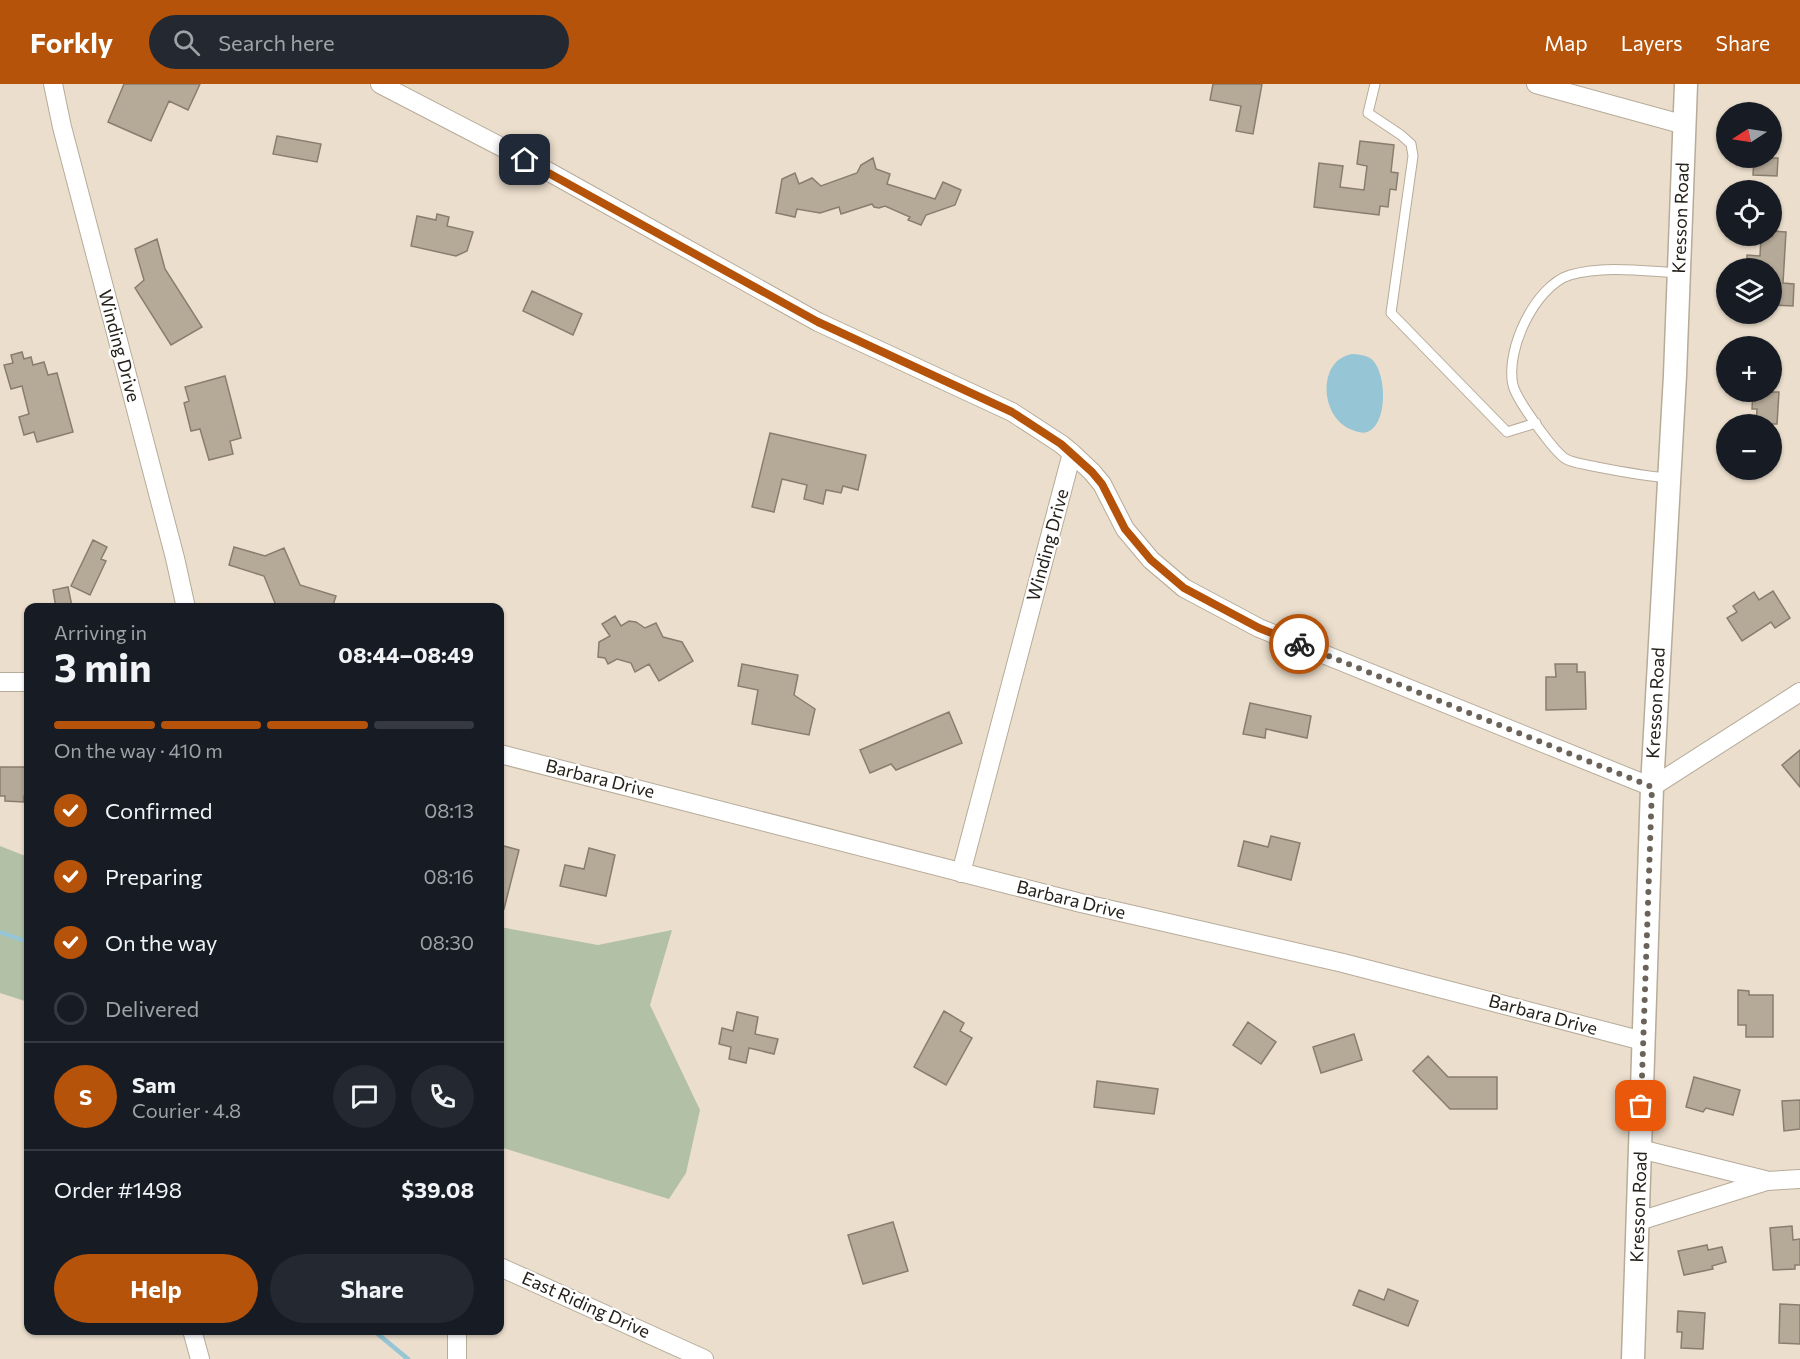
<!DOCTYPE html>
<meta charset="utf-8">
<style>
body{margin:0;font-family:Commissioner,sans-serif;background:#242831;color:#f1f3f6;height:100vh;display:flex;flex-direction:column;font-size:22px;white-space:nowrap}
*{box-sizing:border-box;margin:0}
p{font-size:20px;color:#9ea1a6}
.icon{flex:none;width:33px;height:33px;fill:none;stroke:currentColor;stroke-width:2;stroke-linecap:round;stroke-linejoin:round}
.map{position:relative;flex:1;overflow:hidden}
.drawer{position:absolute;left:24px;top:519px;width:480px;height:732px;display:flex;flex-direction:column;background:#171b24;border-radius:12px;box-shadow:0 2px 4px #0004}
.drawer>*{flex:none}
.needle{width:39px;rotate:258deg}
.controls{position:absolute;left:1716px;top:18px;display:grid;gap:12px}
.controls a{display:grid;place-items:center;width:66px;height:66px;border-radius:50%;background:#171b24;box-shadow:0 2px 4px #0004;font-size:30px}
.pin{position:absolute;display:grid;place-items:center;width:51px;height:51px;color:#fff;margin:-26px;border-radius:12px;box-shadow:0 3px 9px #0006}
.courier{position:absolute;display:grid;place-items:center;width:60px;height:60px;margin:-30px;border:4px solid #b45309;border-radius:50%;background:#fff;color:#222;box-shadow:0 2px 8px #0007}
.summary em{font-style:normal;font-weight:700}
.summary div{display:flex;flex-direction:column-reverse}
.summary{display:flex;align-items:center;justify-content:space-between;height:102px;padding:0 30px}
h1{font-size:39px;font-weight:700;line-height:45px}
.bar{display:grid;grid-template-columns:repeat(4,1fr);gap:9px 6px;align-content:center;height:72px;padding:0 30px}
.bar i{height:8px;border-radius:4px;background:#363941}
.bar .current{background:#b45309}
.bar p{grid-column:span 4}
.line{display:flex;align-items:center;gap:15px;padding:0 30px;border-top:2px solid #363941}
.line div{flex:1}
.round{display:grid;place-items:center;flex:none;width:63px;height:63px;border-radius:32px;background:#242831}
ol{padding:0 30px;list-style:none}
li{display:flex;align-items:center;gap:18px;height:66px}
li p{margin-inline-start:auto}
li .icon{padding:6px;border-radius:50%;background:#b45309;color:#fff;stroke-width:4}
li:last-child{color:#9ea1a6}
li i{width:33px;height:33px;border:3px solid #363941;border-radius:50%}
.button{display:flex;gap:12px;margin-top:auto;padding:12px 30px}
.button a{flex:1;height:69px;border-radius:36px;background:#b45309;color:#fff;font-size:24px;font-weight:700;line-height:69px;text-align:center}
.button a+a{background:#242831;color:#f1f3f6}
header{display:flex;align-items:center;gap:36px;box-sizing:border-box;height:84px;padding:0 30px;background:#b45309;color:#fff}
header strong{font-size:28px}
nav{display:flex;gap:33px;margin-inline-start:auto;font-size:21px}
.search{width:420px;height:54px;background:#242831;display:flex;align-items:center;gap:15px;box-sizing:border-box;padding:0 21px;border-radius:33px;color:#9ea1a6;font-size:22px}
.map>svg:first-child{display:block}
.green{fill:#b2c0a5}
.water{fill:#96c5d5}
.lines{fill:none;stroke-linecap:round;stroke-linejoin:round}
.stream{stroke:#96c5d5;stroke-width:4.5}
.building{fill:#b5a998;stroke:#897e6d;stroke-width:1.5}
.service-casing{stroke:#b7ab9a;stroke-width:11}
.minor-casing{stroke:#b7ab9a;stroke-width:20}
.tertiary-casing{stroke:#b7ab9a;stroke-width:25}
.service{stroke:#fff;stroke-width:9}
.minor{stroke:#fff;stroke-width:18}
.tertiary{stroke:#fff;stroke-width:22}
.done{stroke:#6b6359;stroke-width:6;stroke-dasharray:0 10.8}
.route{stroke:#b45309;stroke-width:8}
.labels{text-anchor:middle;stroke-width:4.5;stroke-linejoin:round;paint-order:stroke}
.street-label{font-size:18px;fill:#26211b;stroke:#fff}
</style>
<header>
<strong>Forkly</strong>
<div class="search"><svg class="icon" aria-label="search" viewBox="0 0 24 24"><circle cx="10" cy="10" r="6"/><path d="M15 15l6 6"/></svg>Search here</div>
<nav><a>Map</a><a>Layers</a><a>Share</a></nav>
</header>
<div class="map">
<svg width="1800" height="1275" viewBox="0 0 1800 1275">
<rect width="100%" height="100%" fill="#ebdecc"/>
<!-- green -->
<path class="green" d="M0,762L28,773V918L0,909Z
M500,843L598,861L672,846L650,921L700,1026L686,1089L669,1115L500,1063Z"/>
<!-- water -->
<path class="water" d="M1352,270C1358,270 1364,271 1370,274C1387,285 1389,341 1367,348C1362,350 1355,347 1350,345C1320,332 1317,276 1352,270Z"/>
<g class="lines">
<!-- stream -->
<path class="stream" d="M0,848L28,858
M373,1246L408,1275"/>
</g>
<!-- building -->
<path class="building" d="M124,0H200L188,26L169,17L151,57L108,38Z
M1213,0H1262L1253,50L1236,47L1241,22L1210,16Z
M277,52L321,60L317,78L273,70Z
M1360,57L1394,61L1391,88L1398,89L1396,106L1390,105L1388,123L1380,122L1379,131L1314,123L1319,79L1343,82L1340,103L1364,106L1367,82L1357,80Z
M873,74L876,85L890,90L887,100L935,115L943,98L961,106L955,121L926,131L921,141L908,136L910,133L885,122L879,124L874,123L872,120L841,130L839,123L820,129L797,125L795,133L776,129L782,95L795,89L799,100L812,94L821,102L857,89L861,81Z
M1754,74H1778L1777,92L1753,91Z
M437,130L449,133L447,142L473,148L467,167L456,172L411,162L417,132L436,136Z
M1772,147L1786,148L1783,199L1794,200L1793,222L1772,221V184H1747V171L1760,172L1761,152H1772Z
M157,155L165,185L202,243L171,261L135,204L144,196L135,165Z
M532,207L582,230L573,251L523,227Z
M22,268L24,275L31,273L33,281L44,278L48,291L57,289L73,348L37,358L34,348L24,351L19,333L29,330L22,302L11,305L4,281L13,279L11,271Z
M225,292L241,354L230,357L233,370L209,376L200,345L191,347L184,319L189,317L185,303Z
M1753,308H1779L1777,340H1756L1757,325H1752Z
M770,349L866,371L858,406L843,402L841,409L826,406L823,420L804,415L807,401L782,395L774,428L752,423Z
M93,456L107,463L101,475L106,477L90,511L71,502Z
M234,463L265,472L284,464L300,501L336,512L332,524H277L264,492L229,481Z
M68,503L72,522L56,524L53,506Z
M1773,507L1790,534L1775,544L1771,538L1742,557L1727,534L1737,528L1733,522L1754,508L1759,516Z
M615,532L621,542L629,537L636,538L645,544L656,539L663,553L682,558L693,577L659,597L649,580L635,588L631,579L617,575L608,580L605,574L598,573L599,558L610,552L602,540Z
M742,580L798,591L794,611L815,625L809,651L752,640L758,606L738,602Z
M1555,580H1577V588H1585L1586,625L1546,626V593H1556Z
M1250,619L1311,632L1307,654L1266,645L1265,654L1243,650Z
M949,628L962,659L896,686L891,680L870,689L860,666Z
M1800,666V703L1782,681Z
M0,683H28V712H24V718L5,717V712H0Z
M1271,752L1300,759L1291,796L1238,782L1244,757L1268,763Z
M500,761L519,766L504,825L500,824Z
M589,764L615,771L606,812L560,802L565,781L584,785Z
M1738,906L1749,907V911H1773V953H1746V941H1738Z
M944,927L964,939L960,947L972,954L946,1001L914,983Z
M737,928L758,933L755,950L778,955L774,970L749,964L746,979L729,975L731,963L719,960L722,944L733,947Z
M1248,938L1276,958L1261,980L1233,961Z
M1354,950L1362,976L1321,989L1313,963Z
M1428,972L1448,993H1497V1025H1450L1413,987Z
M1694,993L1740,1006L1733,1031L1706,1024L1703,1028L1686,1023Z
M1097,997L1158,1005L1154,1030L1094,1023Z
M1800,1016V1045L1784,1047L1782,1017Z
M893,1138L908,1187L863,1200L848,1151Z
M1792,1142L1793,1156L1800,1155V1181H1795V1185L1773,1186L1770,1144Z
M1707,1161L1708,1166L1722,1163L1726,1178L1712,1182L1713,1185L1684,1191L1678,1167Z
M1388,1205L1418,1217L1408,1242L1353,1221L1359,1206L1384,1216Z
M1780,1220L1800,1221V1260L1779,1259Z
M1678,1227L1705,1229L1703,1265L1681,1264L1682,1248H1677Z"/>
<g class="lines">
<!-- service casing -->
<g class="service-casing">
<path id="service" d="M1375,0L1368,29L1401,51L1411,60L1413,72L1391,229L1507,348L1536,339
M1669,394C1643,392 1618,387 1592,382C1584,380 1573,379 1566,375C1554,368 1516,315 1513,301C1505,266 1535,202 1570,191C1604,181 1644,187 1679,189"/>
</g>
<!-- minor casing -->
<g class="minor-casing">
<path id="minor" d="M53,0L62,43L175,474L186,524
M380,0L542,84L818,238L1012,328L1061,360L1072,369L961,789
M1536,0L1685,41
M1072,369L1092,388L1102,400L1125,445L1151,476L1184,504L1259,544L1652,703L1800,608
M0,598H28
M500,670L1081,819L1343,879L1643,957
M1640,1065L1765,1096
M1639,1137L1767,1097L1800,1095
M500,1183L704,1275
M192,1246L200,1275
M457,1275V1246"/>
</g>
<!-- tertiary casing -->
<g class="tertiary-casing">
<path id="tertiary" d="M1633,1275L1652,703L1675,291L1686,0"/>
</g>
<!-- service -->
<use href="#service" class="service"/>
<!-- minor -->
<use href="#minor" class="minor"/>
<!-- tertiary -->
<use href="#tertiary" class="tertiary"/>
</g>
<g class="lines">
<!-- done -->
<path class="done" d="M1299,560L1652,703L1641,1022"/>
<!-- route -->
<path class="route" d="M525,76L818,238L1012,328L1061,360L1092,388L1102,400L1125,445L1151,476L1184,504L1259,544L1299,560"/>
</g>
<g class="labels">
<!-- street labels -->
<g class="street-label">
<text transform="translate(1681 134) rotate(-88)" y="6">Kresson Road</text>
<text transform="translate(119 262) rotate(75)" y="6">Winding Drive</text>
<text transform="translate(1048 461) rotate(-75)" y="6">Winding Drive</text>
<text transform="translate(1656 619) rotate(-87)" y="6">Kresson Road</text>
<text transform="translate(600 695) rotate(14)" y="6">Barbara Drive</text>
<text transform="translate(1071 816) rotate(14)" y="6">Barbara Drive</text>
<text transform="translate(1543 931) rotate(15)" y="6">Barbara Drive</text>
<text transform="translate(1639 1123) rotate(-88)" y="6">Kresson Road</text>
<text transform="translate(586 1221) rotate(24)" y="6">East Riding Drive</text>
</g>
</g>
</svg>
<div class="controls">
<a><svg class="needle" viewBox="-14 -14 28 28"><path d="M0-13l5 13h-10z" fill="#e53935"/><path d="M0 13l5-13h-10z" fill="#9ea1a6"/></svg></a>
<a><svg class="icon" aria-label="locate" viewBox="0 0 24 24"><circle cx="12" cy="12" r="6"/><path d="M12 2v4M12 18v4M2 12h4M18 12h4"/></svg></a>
<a><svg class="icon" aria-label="layers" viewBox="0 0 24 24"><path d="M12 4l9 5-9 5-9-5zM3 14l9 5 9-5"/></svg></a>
<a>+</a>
<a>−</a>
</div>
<div class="pin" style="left:1641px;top:1022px;background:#ea580c"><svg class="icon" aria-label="bag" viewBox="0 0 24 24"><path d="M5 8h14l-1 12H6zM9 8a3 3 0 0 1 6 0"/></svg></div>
<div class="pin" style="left:525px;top:76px;background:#1f2937"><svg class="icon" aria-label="home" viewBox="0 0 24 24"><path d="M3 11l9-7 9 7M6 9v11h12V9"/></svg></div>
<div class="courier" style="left:1299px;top:560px"><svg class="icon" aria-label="bike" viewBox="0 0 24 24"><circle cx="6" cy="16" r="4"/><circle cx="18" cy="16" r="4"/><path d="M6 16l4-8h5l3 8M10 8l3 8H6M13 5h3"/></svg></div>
<section class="drawer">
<div class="summary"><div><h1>3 min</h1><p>Arriving in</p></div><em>08:44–08:49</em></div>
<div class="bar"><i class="current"></i><i class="current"></i><i class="current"></i><i></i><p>On the way · 410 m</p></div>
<ol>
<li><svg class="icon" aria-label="check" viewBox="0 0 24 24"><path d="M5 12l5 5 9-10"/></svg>Confirmed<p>08:13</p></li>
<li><svg class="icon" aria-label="check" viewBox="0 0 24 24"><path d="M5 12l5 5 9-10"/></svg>Preparing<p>08:16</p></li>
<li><svg class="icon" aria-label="check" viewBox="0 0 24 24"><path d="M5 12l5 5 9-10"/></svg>On the way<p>08:30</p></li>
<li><i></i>Delivered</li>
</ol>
<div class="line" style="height:108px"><b class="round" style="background:#b45309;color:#fff">S</b><div><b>Sam</b><p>Courier · 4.8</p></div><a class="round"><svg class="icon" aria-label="chat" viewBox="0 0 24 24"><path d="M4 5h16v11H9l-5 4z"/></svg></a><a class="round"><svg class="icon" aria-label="phone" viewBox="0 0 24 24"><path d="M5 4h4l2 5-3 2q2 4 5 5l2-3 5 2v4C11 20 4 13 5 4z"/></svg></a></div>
<div class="line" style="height:78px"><div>Order #1498</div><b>$39.08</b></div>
<div class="button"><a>Help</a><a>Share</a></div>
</section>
</div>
